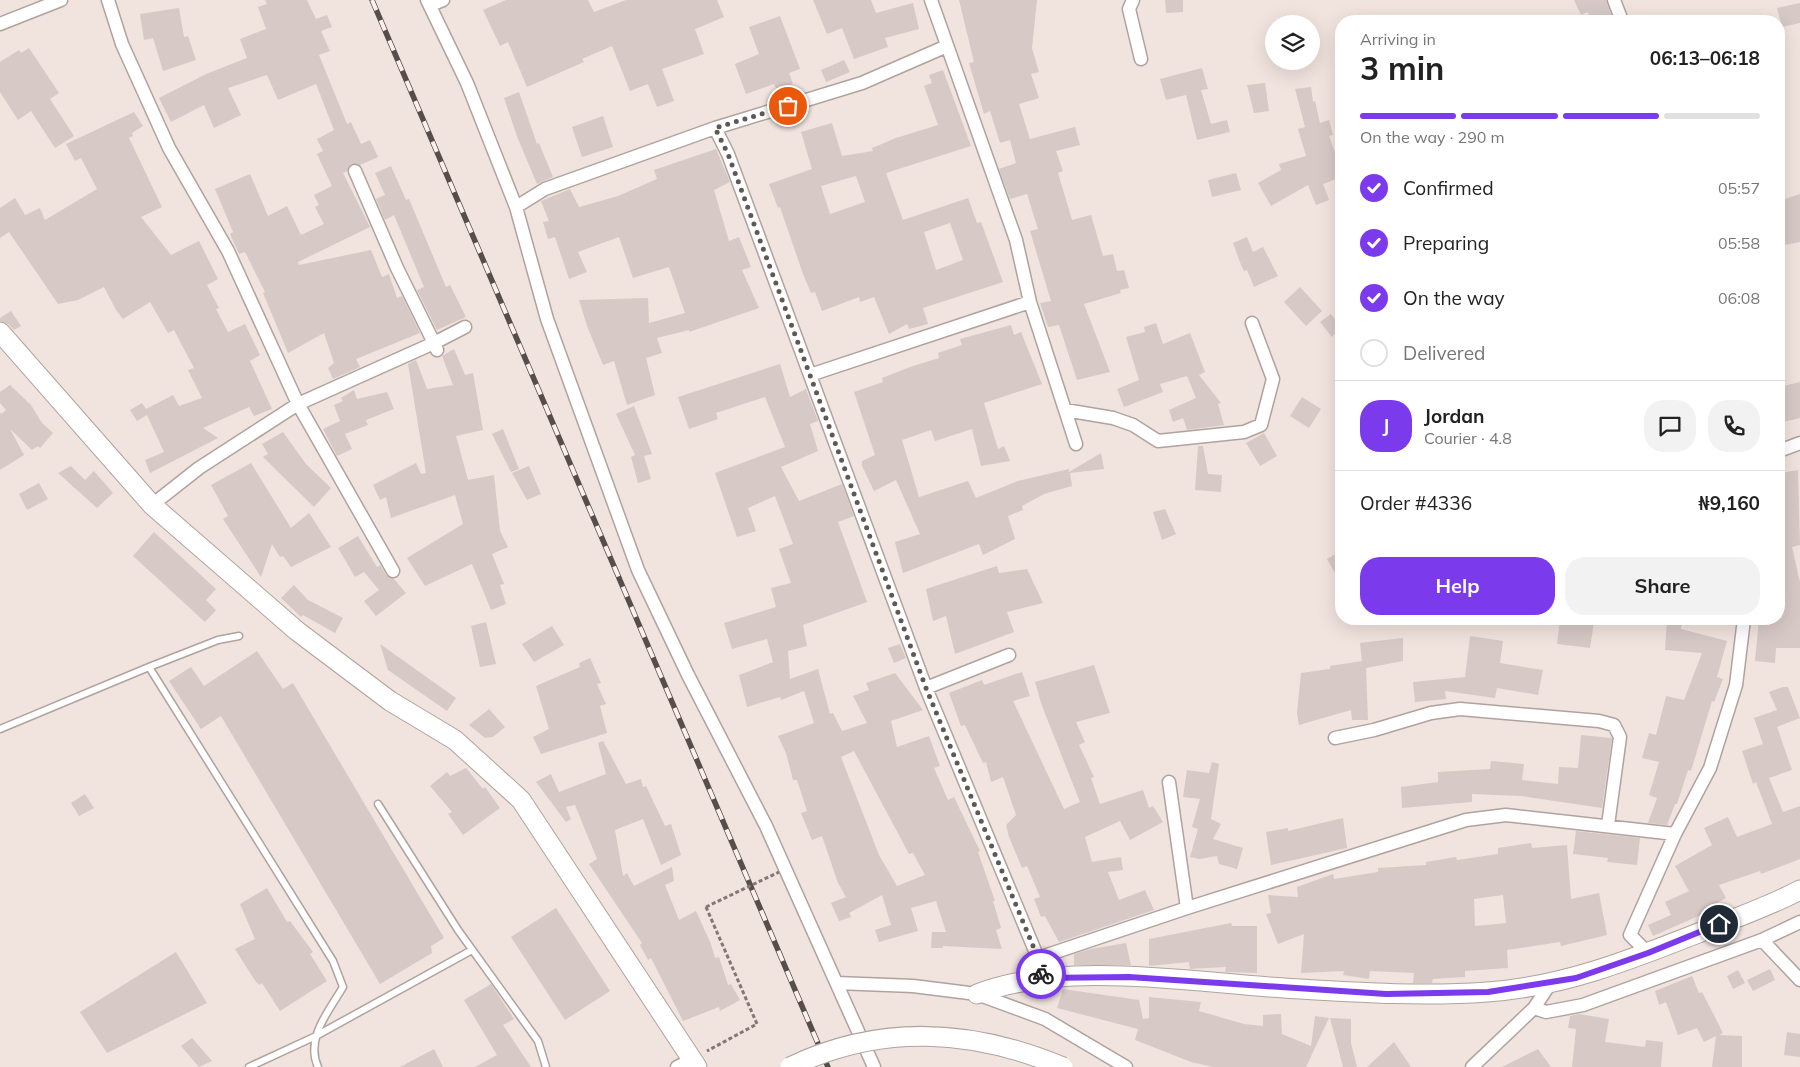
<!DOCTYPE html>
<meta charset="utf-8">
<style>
body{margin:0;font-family:Mulish,sans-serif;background:#f2f2f2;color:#222;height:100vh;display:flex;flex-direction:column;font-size:19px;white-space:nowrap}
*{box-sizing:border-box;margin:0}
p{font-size:16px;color:#767676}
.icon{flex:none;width:28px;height:28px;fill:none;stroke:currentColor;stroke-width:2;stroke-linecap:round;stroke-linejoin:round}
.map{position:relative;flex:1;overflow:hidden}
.sheet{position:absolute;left:1335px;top:15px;width:450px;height:610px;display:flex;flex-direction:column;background:#fff;border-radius:20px;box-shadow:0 5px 20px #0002}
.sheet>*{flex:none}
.buttons{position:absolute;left:1265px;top:15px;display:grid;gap:10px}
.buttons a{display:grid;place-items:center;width:55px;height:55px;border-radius:50%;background:#fff;box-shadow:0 5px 20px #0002;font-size:25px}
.pin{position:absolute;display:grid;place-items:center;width:42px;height:42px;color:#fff;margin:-21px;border:2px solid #fff;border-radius:50%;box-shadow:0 1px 5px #0007}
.courier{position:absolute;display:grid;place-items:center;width:50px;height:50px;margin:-25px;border:4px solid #7c3aed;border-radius:50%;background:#fff;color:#222;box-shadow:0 1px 6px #0007}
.head em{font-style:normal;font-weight:700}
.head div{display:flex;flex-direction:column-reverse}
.head{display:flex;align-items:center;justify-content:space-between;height:85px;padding:0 25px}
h1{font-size:32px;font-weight:700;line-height:38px}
.bar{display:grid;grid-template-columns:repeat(4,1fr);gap:8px 5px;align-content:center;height:60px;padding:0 25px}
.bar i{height:6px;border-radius:4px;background:#e0e0e0}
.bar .active{background:#7c3aed}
.bar p{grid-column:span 4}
.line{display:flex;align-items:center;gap:12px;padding:0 25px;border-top:1px solid #e0e0e0}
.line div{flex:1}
.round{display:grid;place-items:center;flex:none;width:52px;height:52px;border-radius:20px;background:#f2f2f2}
ol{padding:0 25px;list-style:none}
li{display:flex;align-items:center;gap:15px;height:55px}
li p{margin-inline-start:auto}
li .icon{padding:5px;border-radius:50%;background:#7c3aed;color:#fff;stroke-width:4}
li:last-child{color:#767676}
li i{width:28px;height:28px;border:2px solid #e0e0e0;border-radius:50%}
.button{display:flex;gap:10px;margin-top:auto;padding:10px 25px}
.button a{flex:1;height:58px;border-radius:20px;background:#7c3aed;color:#fff;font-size:20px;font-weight:700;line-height:58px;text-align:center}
.button a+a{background:#f2f2f2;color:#222}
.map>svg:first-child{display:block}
.building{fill:#d7c9c5;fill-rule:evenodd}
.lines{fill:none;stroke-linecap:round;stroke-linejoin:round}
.lane-casing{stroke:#b0a39f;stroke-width:9}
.street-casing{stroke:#b0a39f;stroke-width:15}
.secondary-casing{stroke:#b0a39f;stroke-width:21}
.path{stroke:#817874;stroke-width:3;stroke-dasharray:4 2.5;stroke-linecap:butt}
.lane{stroke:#fff;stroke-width:6}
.street{stroke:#fff;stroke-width:12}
.secondary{stroke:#fff;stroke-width:19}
.rail-casing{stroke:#554e4b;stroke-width:5.5}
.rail{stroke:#fef0eb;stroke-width:4;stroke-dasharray:11;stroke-linecap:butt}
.secondary-bridge-casing{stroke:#b0a39f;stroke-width:21;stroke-linecap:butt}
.path-bridge{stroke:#817874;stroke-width:3;stroke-dasharray:4 2.5;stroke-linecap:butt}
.secondary-bridge{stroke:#fff;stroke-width:19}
.done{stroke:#5f5855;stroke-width:5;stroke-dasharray:0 9}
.route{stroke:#7c3aed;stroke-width:6}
</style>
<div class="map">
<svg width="1800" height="1067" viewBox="0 0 1800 1067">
<rect width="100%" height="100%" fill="#f1e3de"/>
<!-- building -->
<path class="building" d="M265,0H307L316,19L327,15L332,27L321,31L330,51L319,55L347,124L351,122L361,144L370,140L378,157L360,165L351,164L347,171L343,173L370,227L298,262L299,265L371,250L382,277L389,274L397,298L402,296L420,333L356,359L360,367L333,379L328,368L334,363L324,333L288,353L263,293L265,292L245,252L239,254L230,234L233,232L215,189L250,174L268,216L287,206L301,235L324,224L315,207L319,205L314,195L332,186L317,154L323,151L317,139L334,130L316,84L278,100L267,75L228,88L241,115L214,128L204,105L171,122L159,98L206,74L247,58L240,39L266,29L258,7L267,4Z
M506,0H588L594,12L626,0H717L724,17L695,29L704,54L662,69L674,101L657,107L648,84L630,91L612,46L582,59L584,62L527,87L508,42L500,46L483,10Z
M813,0H871L876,13L913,3L919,29L885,38L888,47L854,59L842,28L827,34Z
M959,0H1037L1032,48L1039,72L1031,74L1039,98L1019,104L1030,139L1075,127L1080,145L1056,151L1063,171L1058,173L1072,220L1091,215L1103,256L1113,254L1117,271L1124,270L1129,288L1120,290L1121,293L1084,304L1110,372L1077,380L1059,325L1048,327L1040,303L1051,301L1030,231L1038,229L1027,194L1010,199L999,169L1016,163L1010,140L1000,143L990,111L984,114L969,63L974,62Z
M1165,0H1183V12L1166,13Z
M1574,0H1606L1613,20L1590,21L1588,12L1581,15Z
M1800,3V23L1782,27L1777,8Z
M179,8L184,37L188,36L196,60L163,71L153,38L144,40L140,14Z
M780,16L800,69L789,73L793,84L777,90L774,84L746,94L735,64L759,54L749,27Z
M29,48L59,93L50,99L74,136L55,148L31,111L18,120L0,92V62L19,50L21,53Z
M844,60L850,72L826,82L821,70Z
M1202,68L1208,89L1201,90L1211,124L1227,120L1230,132L1197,140L1186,95L1166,100L1160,79Z
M943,70L971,146L886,173L903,220L968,198L977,223L981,222L1003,282L923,308L928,324L909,329L907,324L889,334L874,297L860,302L859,297L822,311L815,292L811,293L803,274L780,207L778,208L769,184L812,169L801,132L832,123L842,156L873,151L872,148L896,138L938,125L924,86L932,83L929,75ZM856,176L865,202L830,214L821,186ZM950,223L963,260L936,270L924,232Z
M1265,83L1269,111L1254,113L1247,85Z
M1311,87L1313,102L1315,101L1320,123L1329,120L1333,135L1329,136L1341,168V177L1323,184L1329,200L1316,205L1308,185L1271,206L1258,183L1281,170L1279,164L1306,156L1298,129L1305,127L1295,89Z
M519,92L537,144L539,143L553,177L537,184L518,139L504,98Z
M134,112L143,126L132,133L133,136L129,138L162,207L141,217L171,255L199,241L218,279L207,285L219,308L216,309L228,332L245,324L260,355L250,361L272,409L254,416L249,407L203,428L218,438L150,473L145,460L164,452L147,415L137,421L130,410L142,403L146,409L173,395L179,406L202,398L188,370L194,368L174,330L168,333L150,302L123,319L116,310L104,287L78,300L58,304L9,232L0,238V208L15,198L25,215L40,208L45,220L97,189L81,158L75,161L66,144Z
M603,116L613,147L582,157L572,127Z
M716,149L730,182L714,190L729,241L739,237L751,267L742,270L759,308L689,332V330L657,338L662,353L646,358L655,395L627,405L614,361L603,365L587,326L579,300L648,298L649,323L685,313L669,267L633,278L619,237L578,252L587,272L569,279L555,237L548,239L543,222L549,221L541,201L570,189L579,207L618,196L657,179L654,170Z
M391,166L406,200L409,199L446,287L450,285L466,317L437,330L417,290L424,287L394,215L385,220L376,199L385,195L375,173Z
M1236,173L1241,190L1212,197L1208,180Z
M1800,194V242L1779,246V201Z
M1247,237L1253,252L1263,247L1278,276L1254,287L1247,270L1244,271L1241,265L1233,243Z
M1300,287L1322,311L1306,326L1284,302Z
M11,311L21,326L14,330L8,324L0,321V318Z
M1331,314L1341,327L1332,337L1320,322Z
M1156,323L1163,344L1190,333L1205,372L1199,375L1221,403L1218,404L1224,425L1187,430L1183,418L1173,422L1169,410L1196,398L1187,376L1160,384L1163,392L1124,407L1117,389L1139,380L1126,337L1145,332L1144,327Z
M1011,325L1014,335L1021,332L1042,384L984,403L998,449L1004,446L1010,461L981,466L972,429L935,441L931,430L902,440L919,497L968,481L976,498L1018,481L1069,469V472L1101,453L1104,469L1070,473L1072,486L1044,494L1022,506L1023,510L1008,516L1015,539L983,555L979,544L903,573L895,542L920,534L896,480L874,491L862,466V461L875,455L854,392L883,382L882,378L910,367L939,358L938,353L962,345L960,339Z
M454,349L465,375L473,373L483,430L456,436L468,480L494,475L500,531L508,547L492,554L504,584L500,585L506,604L491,610L472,564L425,586L407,558L463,524L455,495L391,518L386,497L380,500L373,485L416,463L421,474L426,473L408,364L416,360L427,389L453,385L442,356Z
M780,364L790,397L806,389L818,421L810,424L818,451L781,467L799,501L842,484L854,516L838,522L867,602L803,625L807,646L788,651L790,679L818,669L830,714L833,713L842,731L867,723L853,696L869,690L866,683L895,673L923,710L891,721L897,747L929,736L940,766L934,768L948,800L954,797L980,851L978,852L995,901H993L1001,928L996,930L1002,949L943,946V948H931L932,932H946L936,901L911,908L918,931L879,942L875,930L891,925L882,895L849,913L851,917L839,921L831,903L846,897L838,883L822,836L812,840L801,813L807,811L797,780H793L786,753L778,736L814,723L804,691L781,700L780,697L747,707L739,675L773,662L767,639L732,649L724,623L776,607L771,588L791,583L779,549L793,544L775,496L748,508L756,531L737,537L715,473L785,447L765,397L716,413L718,419L689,429L678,397ZM854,751L909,854L913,853L925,875L897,886L879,855L841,757Z
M1800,382V418L1779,423V387Z
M10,385L31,405L42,423L53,433L40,448L38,446L32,450L10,429L24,455L0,470V412L1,414L6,410L0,403V392Z
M354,390L357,399L387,392L394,409L366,420L368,425L345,434L352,449L337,456L323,429L340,421L334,405L343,401L341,398Z
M1302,397L1321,409L1309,428L1290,416Z
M634,406L652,454L644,456L651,479L638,483L631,457L635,455L616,414Z
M503,429L519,469L511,472L492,434Z
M283,432L306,464L331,488L314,507L263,457L268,454L262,444Z
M1264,433L1277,456L1260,466L1246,443Z
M1198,446H1203L1208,474L1222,475L1221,492L1195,490Z
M251,463L291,528L309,513L331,547L291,567L283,556L280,557L272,544L261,577L223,519L228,516L211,485Z
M71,466L85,480L94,471L113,493L97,508L58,473Z
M529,466L541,494L527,500L512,473Z
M1798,470L1800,545L1792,547L1800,582V648H1776L1775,663L1755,661L1759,619L1782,618L1781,572L1779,560V504L1785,503L1780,473Z
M39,483L48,499L27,510L19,494Z
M1165,509L1176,534L1162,540L1153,512Z
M154,532L216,589L206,600L216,610L205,622L133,556Z
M358,536L377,567L380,565L386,575L394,579L406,593L376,616L364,601L379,590L364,572L355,577L338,548Z
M1341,551V584L1327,559Z
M997,566L999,573L1027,569L1043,603L1007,612L1014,632L955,654L946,616L933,621L926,589Z
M294,585L308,600L343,618L335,633L303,615L301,617L281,598Z
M1560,619L1594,622L1590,648L1557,644Z
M1667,619H1682L1681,629L1727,641L1717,677L1723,679L1714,702L1712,701L1691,771L1688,770L1677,804H1675L1667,825L1648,823L1657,798L1649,795L1659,762L1642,758L1649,733L1656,735L1666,696L1684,700L1702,653L1665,650Z
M486,622L496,664L480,667L471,626Z
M552,626L564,645L534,662L522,644Z
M1470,636L1503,641L1500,663L1543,670L1538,695L1497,688L1495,698L1445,691L1446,699L1415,702L1413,682L1465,677Z
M1403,638V661L1366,668L1368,720H1352L1351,710L1299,725L1297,713L1301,673L1330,669V666L1362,661L1360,643Z
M380,644L456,698L447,711L388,670Z
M900,644L906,658L894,663L888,648Z
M257,651L283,689L293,683L444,938L431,946L432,953L380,984L221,716L201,729L169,681L191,667L204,686Z
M590,658L601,683L597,684L606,704L600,706L607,733L541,754L533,737L549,729L536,686L580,667L579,663Z
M1094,665L1110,713L1076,722L1085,742L1079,745L1094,777L1091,778L1100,804L1143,790L1149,808L1153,806L1163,822L1130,840L1120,821L1085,837L1092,862L1121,857L1123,870L1108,872L1119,900L1145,890L1154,910L1059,942L1045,916L1041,917L1034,899L1040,897L1027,866L1022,868L1009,837L1006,825L1016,815L1003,777L991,782L986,762L983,763L965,725L961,726L949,693L982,680L984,685L1022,672L1030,696L1013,701L1064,809L1080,802L1042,706L1035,682Z
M1783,687H1788L1800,718L1777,727L1792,770L1769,778L1783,812L1800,806V859L1761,874L1760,871L1719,885L1726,898L1702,911L1703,914L1653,936L1648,925L1671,915L1665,902L1689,891L1675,866L1712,845L1704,828L1728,817L1737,837L1772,824L1756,782L1753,784L1742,751L1763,744L1754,718L1777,710L1769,692Z
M489,709L505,727L493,737L485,738L469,725Z
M1581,735L1612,738L1602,808L1521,796L1472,794V802L1402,808L1401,787L1438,782V772L1490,769L1491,761L1524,764L1522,780L1558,784L1559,767L1578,768Z
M603,741L626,784L641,779L643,787L646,786L665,826L671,824L681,855L661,865L643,819L615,830L623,876L627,873L634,886L672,867L674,881L665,885L679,920L696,911L711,944L715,958L719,957L728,985L731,984L740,1000L720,1011L719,1007L683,1021L651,958L648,960L640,945L642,943L589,864L597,859L575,805L566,807L571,819L566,822L536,782L551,774L559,792L606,774L598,743Z
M1212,762L1219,764L1211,819L1221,824L1213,839L1243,848L1237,869L1219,864L1217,856L1199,859L1190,857L1198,829L1192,827L1200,799L1183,797L1187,770L1209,773Z
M466,768L483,789L485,787L500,808L463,835L448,814L452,812L430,786L447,772L450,776Z
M85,794L94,808L79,816L71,803Z
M1343,818L1347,848L1271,865L1266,832L1288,828V831Z
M1576,831L1640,838L1637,865L1607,862L1608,858L1573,854Z
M1531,843L1532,848L1567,845L1571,899L1599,893L1607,935L1561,946L1560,942L1507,950L1508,968L1465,971V977L1433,979L1432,983H1413L1414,973L1370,971L1369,979L1343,975L1344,971L1301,973L1304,934L1278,944L1266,914L1271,913L1268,895L1298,897L1297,887L1333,874L1334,879L1378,872V868L1426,865V862L1456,857L1457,860L1498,854V848ZM1503,895L1506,923L1475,926L1474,899Z
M267,888L287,922L290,921L313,952L310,954L327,981L280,1011L262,983L259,985L254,979L235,949L255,939L240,904Z
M556,908L610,991L565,1020L511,937Z
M1231,923L1232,926H1257V973L1225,972L1226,967L1190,969L1189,962L1149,966V939Z
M1126,943L1131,965H1074V954L1091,949Z
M176,952L207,1003L107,1053L80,1012Z
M1770,969L1775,980L1753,991L1747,980Z
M1738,970L1745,983L1733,989L1727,976Z
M1692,976L1699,993L1702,992L1723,1033L1719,1035L1742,1036V1067H1712L1716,1036L1704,1042L1697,1028L1678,1035L1666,1002L1659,1005L1655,991Z
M491,984L514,1019L503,1025L531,1067H475L497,1055L464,1000Z
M1063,989L1139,1000L1143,1019L1149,1018V997L1201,1002L1199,1011L1244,1024L1263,1026V1015L1281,1014L1282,1034L1311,1046L1315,1016L1329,1018L1306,1067H1213L1191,1062L1135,1040L1138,1029L1057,1008Z
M1579,1014L1609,1019L1605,1042L1645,1047L1646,1040L1663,1042L1661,1067H1572L1576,1029L1568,1028L1570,1016Z
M1330,1018L1351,1019V1043L1357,1067H1343Z
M1787,1032L1800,1034V1057L1784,1055Z
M192,1038L212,1061L199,1067L181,1046Z
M1394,1042L1411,1067H1367Z
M434,1049L443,1067H400Z
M1538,1049L1551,1067H1502Z"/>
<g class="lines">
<!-- lane casing -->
<g class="lane-casing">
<path id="lane" d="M149,667L333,961L343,987C329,1011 305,1038 318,1067
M0,729L149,667L218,640L239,636
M378,804L458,930L538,1041L546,1067
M249,1067L314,1037L472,950"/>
</g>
<!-- street casing -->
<g class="street-casing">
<path id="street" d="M108,0L122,44L169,148L228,251L298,404L393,571
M427,0L467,83L516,207L545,189L715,128L728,154L926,688L1038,958L1041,977
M931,0L1016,240L1030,302L1076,444
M1133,0L1129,9L1141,59
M1614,0L1622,21
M431,5L443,0
M0,24L61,0
M715,128L862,83L947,46
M355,171L397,268L434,343L465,327
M516,207L547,319L638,570L688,675L766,826L874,1067
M810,375L1030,302
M1065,410L1113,418L1133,425L1158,441L1244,432L1261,425L1273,379L1252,323
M1779,451L1800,443
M152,505L199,468L298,404L434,343L437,350
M926,688L1009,655
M1335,738L1374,730L1431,713L1460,709L1599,721L1614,725L1620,737L1608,825
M1169,782L1187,908
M1762,940L1800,980
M1648,953L1630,935L1675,834L1710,768L1736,685L1744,619
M1038,958L1187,908L1466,820L1506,815L1675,834
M837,983L913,986L977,994L1045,1019L1126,1067
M1550,984L1534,1008L1546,1012L1583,1005L1762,940L1800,922
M677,1067L691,1060
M1472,1067L1534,1008"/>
</g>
<!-- secondary casing -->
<g class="secondary-casing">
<path id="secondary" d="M0,332L152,505L297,631L390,701L455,740L521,800L697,1067
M977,994C1066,960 1189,982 1284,988C1351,992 1420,997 1487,992C1564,987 1635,958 1706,930C1737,917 1770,906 1800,890"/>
</g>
<!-- path -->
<path class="path" d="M706,907L757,1024L707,1051"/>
<!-- lane -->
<use href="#lane" class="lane"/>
<!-- street -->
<use href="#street" class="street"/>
<!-- secondary -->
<use href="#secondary" class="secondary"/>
<!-- rail casing -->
<g class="rail-casing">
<path id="rail" d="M372,0L828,1067"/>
</g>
<!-- rail -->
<use href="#rail" class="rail"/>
<!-- secondary-bridge casing -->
<g class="secondary-bridge-casing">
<path id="secondary-bridge" d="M790,1067C881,1023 972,1029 1063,1067"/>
</g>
<!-- path-bridge -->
<path class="path-bridge" d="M706,907L779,872"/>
<!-- secondary-bridge -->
<use href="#secondary-bridge" class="secondary-bridge"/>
</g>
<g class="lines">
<!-- done -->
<path class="done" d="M788,106L715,128L728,154L926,688L1038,958L1041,974"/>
<!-- route -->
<path class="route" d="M1041,974V978L1129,977L1386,994L1488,992L1576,978L1648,953L1719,924"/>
</g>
</svg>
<div class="buttons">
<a><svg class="icon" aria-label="layers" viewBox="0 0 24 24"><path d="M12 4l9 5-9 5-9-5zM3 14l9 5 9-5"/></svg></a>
</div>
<div class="pin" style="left:788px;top:106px;background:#ea580c"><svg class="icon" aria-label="bag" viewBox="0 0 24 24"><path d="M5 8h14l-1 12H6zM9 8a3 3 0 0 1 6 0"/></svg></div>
<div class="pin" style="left:1719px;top:924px;background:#1f2937"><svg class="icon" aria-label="home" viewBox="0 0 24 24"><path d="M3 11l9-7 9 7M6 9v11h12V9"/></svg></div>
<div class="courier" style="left:1041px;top:974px"><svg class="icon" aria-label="bike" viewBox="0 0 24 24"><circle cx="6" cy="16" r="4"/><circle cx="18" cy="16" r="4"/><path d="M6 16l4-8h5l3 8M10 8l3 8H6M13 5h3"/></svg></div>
<section class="sheet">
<div class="head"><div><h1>3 min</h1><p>Arriving in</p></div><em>06:13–06:18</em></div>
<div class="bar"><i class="active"></i><i class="active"></i><i class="active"></i><i></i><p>On the way · 290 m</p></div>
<ol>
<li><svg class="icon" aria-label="check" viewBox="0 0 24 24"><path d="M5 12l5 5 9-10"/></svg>Confirmed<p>05:57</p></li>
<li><svg class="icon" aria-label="check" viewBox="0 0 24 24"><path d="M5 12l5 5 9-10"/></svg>Preparing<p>05:58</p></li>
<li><svg class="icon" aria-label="check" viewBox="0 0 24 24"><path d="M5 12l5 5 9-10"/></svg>On the way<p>06:08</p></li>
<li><i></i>Delivered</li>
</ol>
<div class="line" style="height:90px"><b class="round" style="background:#7c3aed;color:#fff">J</b><div><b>Jordan</b><p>Courier · 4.8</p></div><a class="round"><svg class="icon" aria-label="chat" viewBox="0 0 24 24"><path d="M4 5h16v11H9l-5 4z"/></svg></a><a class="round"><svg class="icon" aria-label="phone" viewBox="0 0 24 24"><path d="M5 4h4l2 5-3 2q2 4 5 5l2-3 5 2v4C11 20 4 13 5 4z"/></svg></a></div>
<div class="line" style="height:65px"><div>Order #4336</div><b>₦9,160</b></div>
<div class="button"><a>Help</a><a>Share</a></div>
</section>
</div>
